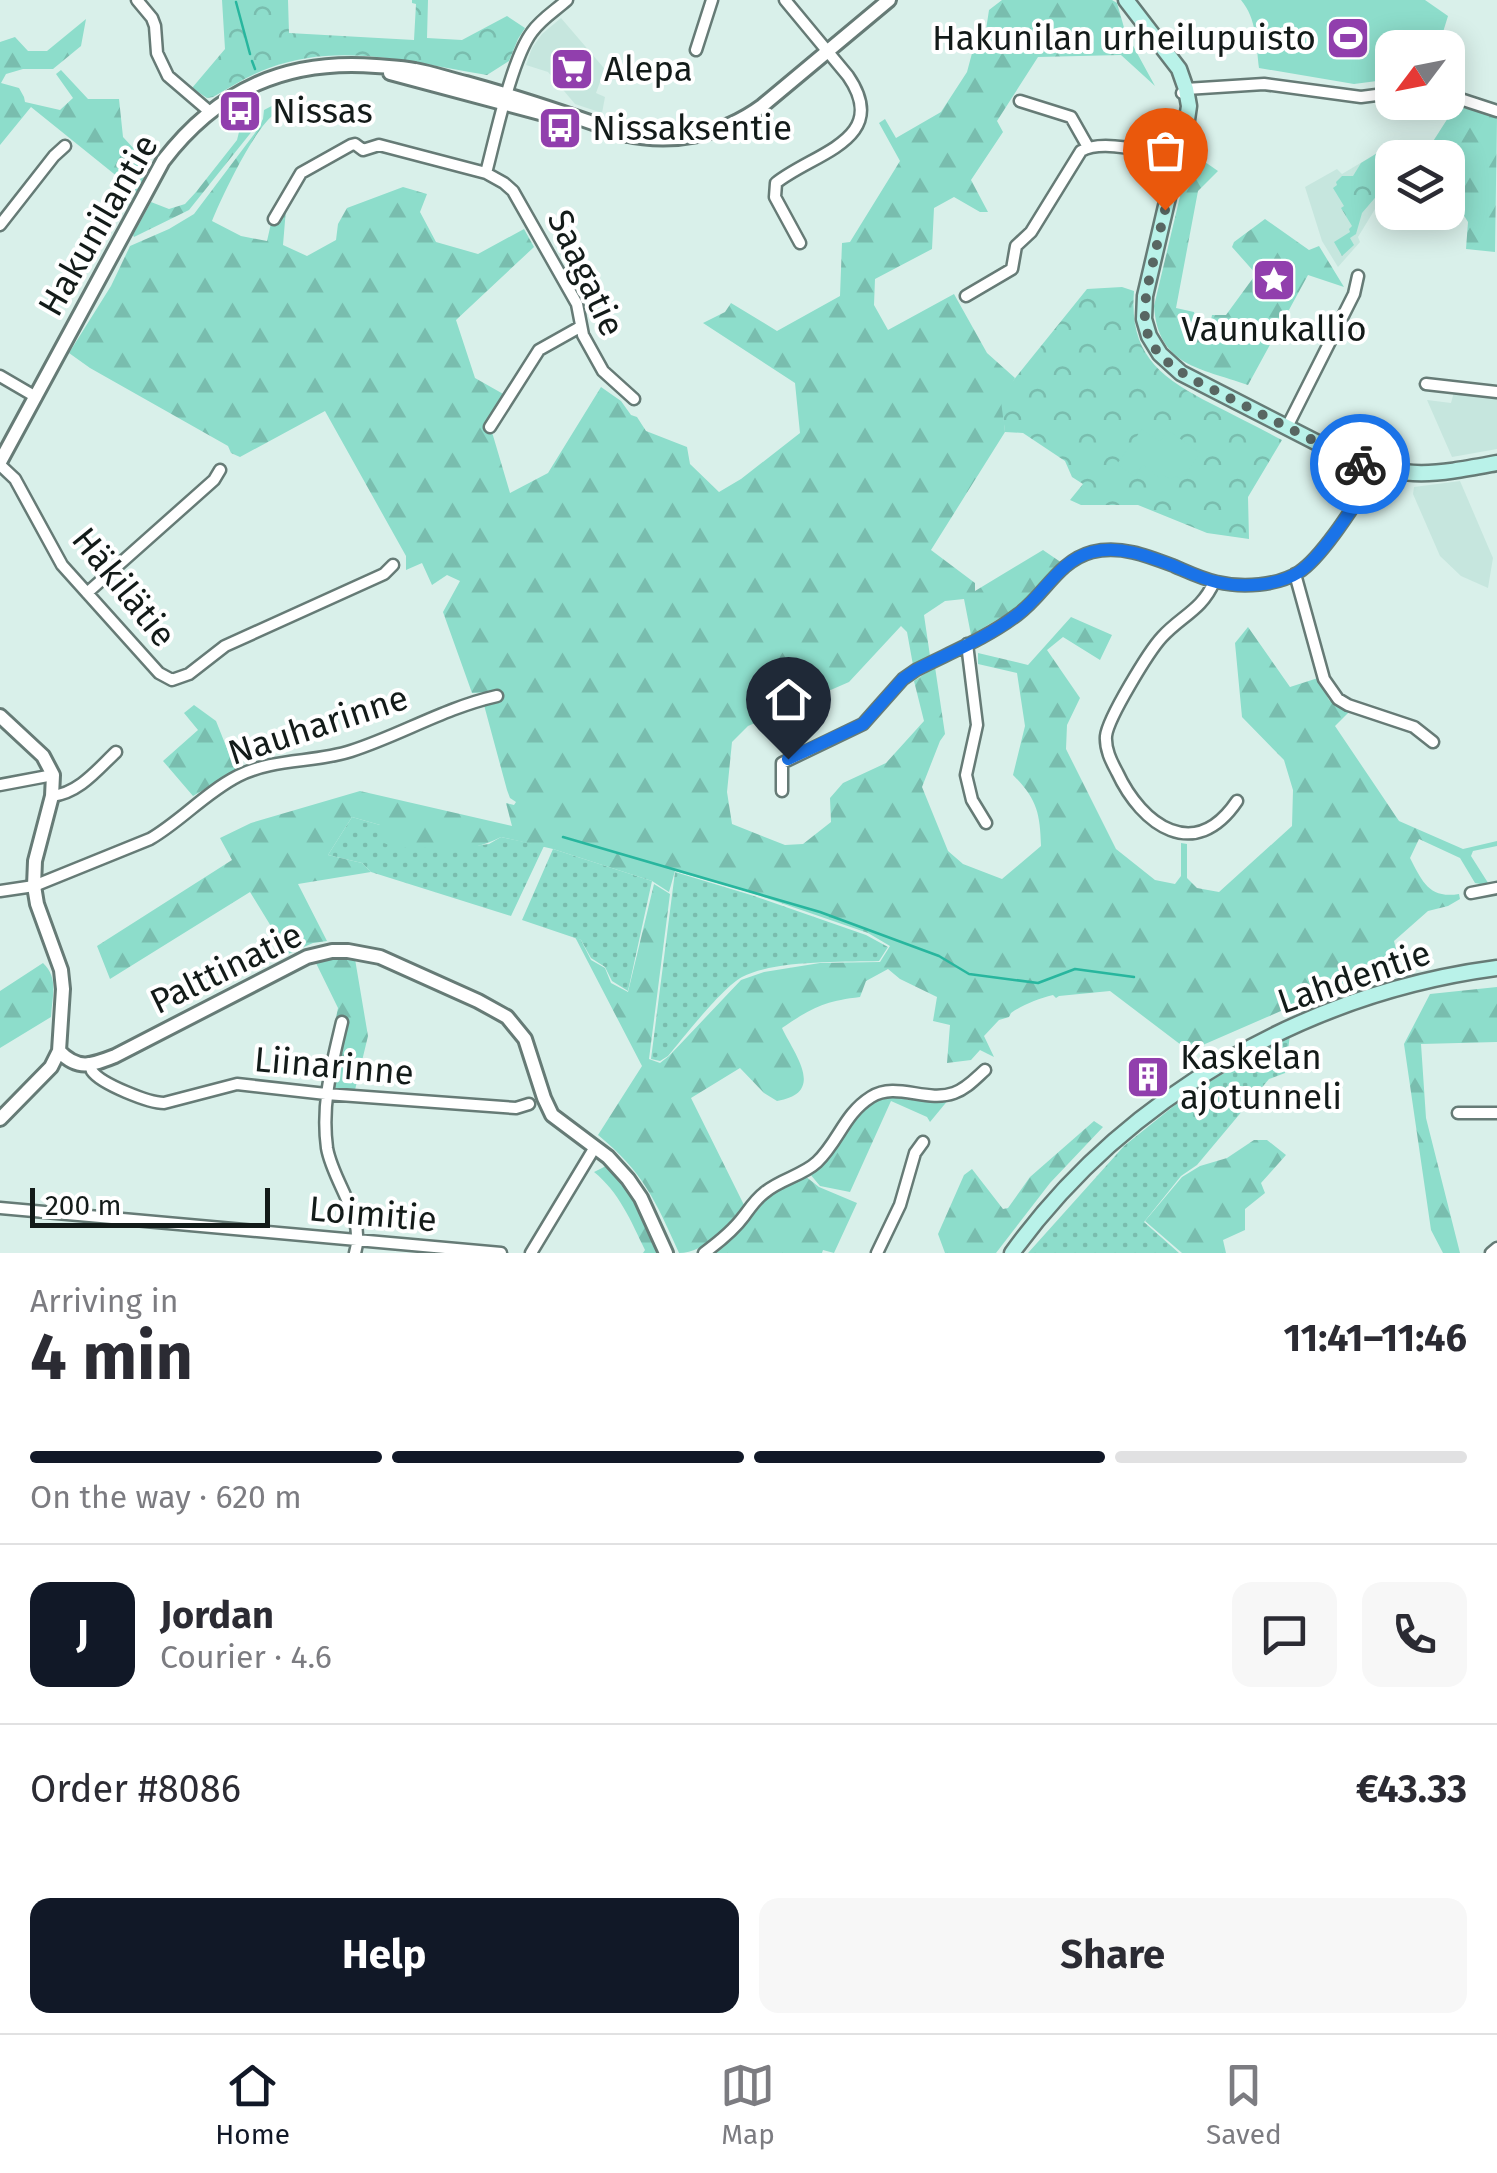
<!DOCTYPE html>
<meta charset="utf-8">
<style>
body{margin:0;font-family:"Fira Sans",sans-serif;background:#f7f7f7;color:#2b2b33;height:100vh;display:flex;flex-direction:column;font-size:38px;white-space:nowrap}
*{box-sizing:border-box;margin:0}
p{font-size:32px;color:#7c7c81}
.icon{flex:none;width:55px;height:55px;fill:none;stroke:currentColor;stroke-width:2;stroke-linecap:round;stroke-linejoin:round}
.map{position:relative;height:1253px;overflow:hidden}
.side{display:flex;flex-direction:column;background:#fff;flex:1}
.side>*{flex:none}
.needle{width:65px;rotate:238deg}
.fabs{position:absolute;left:1375px;top:30px;display:grid;gap:20px}
.fabs a{display:grid;place-items:center;width:90px;height:90px;border-radius:20px;background:#fff;box-shadow:0 5px 25px #0003;font-size:50px}
.scale{position:absolute;left:30px;bottom:25px;width:240px;box-sizing:border-box;padding-left:10px;border:5px solid #131b19;border-top:0;font-size:28px;line-height:35px;white-space:nowrap;color:#131b19;-webkit-text-stroke:8px #fff;paint-order:stroke}
.pin{position:absolute;display:grid;place-items:center;width:85px;height:85px;color:#fff;margin:-102px -42px;border-radius:50% 50% 50% 0;rotate:-45deg;box-shadow:0 0 10px #0007}
.pin .icon{rotate:45deg}
.courier{position:absolute;display:grid;place-items:center;width:100px;height:100px;margin:-50px;border:8px solid #1a73e8;border-radius:50%;background:#fff;color:#222;box-shadow:0 2px 12px #0007}
.head em{font-style:normal;font-weight:700}
.head div{display:flex;flex-direction:column-reverse}
.head{display:flex;align-items:center;justify-content:space-between;height:170px;padding:0 30px}
h1{font-size:65px;font-weight:700;line-height:75px}
.bar{display:grid;grid-template-columns:repeat(4,1fr);gap:15px 10px;align-content:center;height:120px;padding:0 30px}
.bar i{height:12px;border-radius:8px;background:#e1e1e2}
.bar .selected{background:#111827}
.bar p{grid-column:span 4}
.line{display:flex;align-items:center;gap:25px;padding:0 30px;border-top:2px solid #e1e1e2}
.line div{flex:1}
.round{display:grid;place-items:center;flex:none;width:105px;height:105px;border-radius:20px;background:#f7f7f7}
.button{display:flex;gap:20px;margin-top:auto;padding:20px 30px}
.button a{flex:1;height:115px;border-radius:20px;background:#111827;color:#fff;font-size:40px;font-weight:700;line-height:115px;text-align:center}
.button a+a{background:#f7f7f7;color:#2b2b33}
.tab-bar{display:flex;justify-content:space-around;align-items:center;height:140px;border-top:2px solid #e1e1e2;background:#fff;font-size:28px;color:#7c7c81}
.tab-bar a{display:grid;justify-items:center;gap:5px}
.tab-bar .selected{color:#111827}
.map>svg:first-child{display:block}
.built{fill:#c6e6de}
.grass{fill:url(#grass-dots)}
.forest{fill:url(#forest-firs)}
.park{fill:url(#park-crowns)}
.garden{fill:#8dddcb}
.lines{fill:none;stroke-linecap:round;stroke-linejoin:round}
.stream{stroke:#28b69e;stroke-width:2.5}
.minor-casing{stroke:#667b76;stroke-width:15}
.tertiary-casing{stroke:#667b76;stroke-width:18}
.secondary-casing{stroke:#667b76;stroke-width:19}
.minor{stroke:#fff;stroke-width:10}
.tertiary{stroke:#fff;stroke-width:12}
.secondary{stroke:#b9f2e9;stroke-width:14}
.done{stroke:#586662;stroke-width:10;stroke-dasharray:0 18}
.route{stroke:#1a73e8;stroke-width:12}
.labels{text-anchor:middle;stroke-width:8;stroke-linejoin:round;paint-order:stroke}
.poi-label{font-size:35px;fill:#131b19;stroke:#fff;text-anchor:start}
.street-label{font-size:35px;fill:#131b19;stroke:#fff}
</style>
<div class="map">
<svg width="1497" height="1253" viewBox="0 0 1497 1253">
<defs>
<pattern id="grass-dots" width="8" height="8" patternUnits="userSpaceOnUse" patternTransform="scale(2.5)"><rect width="8" height="8" fill="#8dddcb"/><path d="M2 2h.1M6 6h.1" fill="none" stroke="#79bdae" stroke-width="1.8" stroke-linecap="round"/></pattern>
<pattern id="forest-firs" width="22" height="20" patternUnits="userSpaceOnUse" patternTransform="scale(2.5)"><rect width="22" height="20" fill="#8dddcb"/><path d="M5 1l3.5 6h-7zM16 11l3.5 6h-7z" fill="#79bdae"/></pattern>
<pattern id="park-crowns" width="20" height="18" patternUnits="userSpaceOnUse" patternTransform="scale(2.5)"><rect width="20" height="18" fill="#8dddcb"/><path d="M2 6a3 3 0 1 1 6 0M12 15a3 3 0 1 1 6 0" fill="none" stroke="#79bdae"/></pattern>
</defs>
<rect width="100%" height="100%" fill="#d9f0ea"/>
<!-- built -->
<path class="built" d="M561,18L609,74L600,82L596,93L605,97L602,113L575,104L548,72L526,65L532,48L542,34Z
M1379,152L1392,161V181L1358,237L1360,242L1338,267L1322,241L1305,187L1337,169L1342,174Z
M1454,392L1497,397V449L1452,457L1427,400L1451,403Z
M1460,481L1493,558L1488,588L1461,576L1440,556L1413,494L1414,487Z"/>
<!-- grass -->
<path class="grass" d="M352,817L380,825L411,844L446,850L489,844L501,837L544,846L511,916L371,872L362,863L328,855Z
M553,849L652,881L628,991L612,981L605,967L591,958L581,940L522,920Z
M675,872L751,895L866,935L888,947L879,961C842,962 774,960 742,977C722,988 683,1038 668,1056L660,1061L651,1059Z
M1290,1035L1285,1073L1269,1079L1197,1165L1181,1176L1144,1222L1179,1253H1028L1124,1146L1190,1093Z"/>
<!-- forest -->
<path class="forest" d="M1002,0H1112L1117,3L1125,31L1155,86L1121,55L1038,57L997,121L1003,132L971,180L988,212H980L954,197L934,208L932,249L875,279L874,305L888,330L954,294L987,353L1015,378L1002,401L1005,432L931,550L975,583V591L1043,550L1062,563L1025,603L971,635L964,599L945,601L924,615L930,656L913,665L907,632L901,626L849,682L748,726L732,742L727,792L732,824L785,845L803,844L831,822L830,798L843,783L886,763L924,721L914,681L935,667L945,734L940,741L922,787L948,851L963,864L1002,879L1041,846C1040,813 1037,799 1013,775L1025,726L1017,673L978,664V653L1028,665L1071,617L1112,635L1100,660L1063,637L1047,650L1080,698L1067,725L1066,749L1116,849L1155,880L1175,884L1181,876V843L1187,844V878L1197,888L1219,892L1292,826L1293,790L1284,760L1242,717L1235,643L1248,627L1290,687L1318,678L1329,700L1349,712L1335,726L1399,821L1463,849L1497,841V846L1473,851L1471,856L1490,886L1475,883L1460,858L1419,839L1410,858C1422,881 1429,899 1459,894L1460,899L1448,906L1428,911L1394,941L1398,957L1382,967L1189,1051L1110,991L1059,996L1056,998L1053,995C1038,999 1024,1004 1011,1013L1009,1017L999,1020L984,1036L994,1057L980,1050L971,1060L947,1063L950,1025L933,1021L937,997L900,979L888,969L866,981L860,997C825,1001 811,1008 782,1028C794,1054 827,1093 777,1101L764,1093L740,1068L691,1098L744,1205C728,1224 706,1253 679,1253C655,1200 644,1173 598,1135L642,1066L575,937L581,940L591,960L605,968L611,983L628,992L654,884L670,894L649,1059L660,1063L669,1056L741,980L764,972L820,963L880,962L890,946L868,933L752,893L675,871L669,892L652,881L553,849L501,837C485,845 465,851 446,850C428,850 416,842 399,849L379,841L380,825L352,817L328,855L362,863L371,872L298,884L327,941L313,943L288,954L250,892L110,979L97,946L232,860L220,838L251,823L360,791L512,826L506,803L514,805L516,802L510,798L507,790L484,705L494,692L472,693L443,612L460,581L447,575L432,585L422,563L406,570V556L325,411L240,457L231,453L228,446L90,368L69,353L111,286L130,246L169,229L194,214L255,133L263,119L264,110L285,99L291,104C284,108 277,112 271,117C252,134 222,196 212,221L241,236L267,241L272,219L280,205L286,209L283,245L307,256L336,240L338,224L347,208L403,187L427,194L420,212L436,242L478,254L524,229L534,247L456,320L475,378L505,395L489,422L510,493L548,473L601,387L621,401L631,415L637,417L646,431L687,447L690,464L719,492L741,479L800,433L795,383L703,323L725,312L731,303L777,331L840,296L842,243L850,242L900,161L879,123L885,119L896,138L941,112L967,72L975,42L984,43L989,10Z
M86,19L81,46L53,69H23L6,74L1,83L19,88L24,97L25,102L60,110L73,98L56,74L61,70L88,99H119L123,137L148,164L139,194L31,107L0,145V42L15,37L28,51H47Z
M1455,107L1490,111L1497,116L1495,252L1466,249L1468,222L1448,190V158L1423,157Z
M247,126L253,130L189,210L134,237L133,235L151,202L169,209L185,204L196,192L237,140L240,128Z
M1197,161L1205,162L1218,171L1198,191L1176,308L1194,312L1199,331L1211,320L1212,315H1226L1256,274L1232,247L1234,242L1265,219L1309,250L1319,246L1344,287L1308,275L1248,385C1200,368 1158,366 1154,306L1187,167Z
M194,705L216,721L236,771L193,796L163,761L198,730L184,713Z
M334,955L355,959L368,1036L355,1090L322,1087L338,1008L314,959Z
M43,963C59,978 52,996 51,1017L0,1048V991Z
M1497,987V1042L1421,1044L1426,1118L1460,1253H1443L1431,1230L1404,1044L1430,994Z
M888,1097L929,1102L949,1099L930,1122L927,1117L891,1101L850,1192L820,1186L810,1174C818,1167 827,1160 833,1152C851,1125 854,1108 888,1097Z
M1094,1121L1103,1127L1050,1183L996,1253H945L938,1234L964,1175L972,1169L1003,1209L1008,1208L1030,1177Z
M1254,1140H1267L1286,1155L1261,1183L1265,1193L1245,1209V1230L1223,1240L1226,1253H1182L1145,1221L1182,1177L1200,1166L1227,1158Z
M608,1165L637,1199L662,1253H643L645,1250C631,1221 619,1192 594,1172Z
M805,1176L819,1187L857,1203L834,1253L823,1250L822,1253H711L742,1229L770,1195Z"/>
<!-- park -->
<path class="park" d="M222,0H288L289,33L414,40L416,4L412,3V0H428L427,38L462,40L507,16L525,28L518,39L509,61L487,75C415,63 340,41 269,68C249,75 231,87 213,97L207,98L192,88L225,49Z
M1379,152L1392,161V178L1362,213L1356,234L1350,238L1354,245L1342,256L1334,242L1350,232L1349,229L1352,226L1341,208L1344,206L1333,188L1337,185L1336,182L1342,176H1353L1361,163Z
M1122,287L1134,291C1129,355 1160,377 1212,404C1236,416 1259,428 1282,440L1248,497L1249,539L1207,533L1138,505H1081L1070,500L1083,484L1072,477L1065,461L1023,433L1005,432L1001,401L1012,382L1087,289Z"/>
<!-- garden -->
<path class="garden" d="M1241,0H1425L1448,16L1439,45L1434,47L1392,48V66L1377,81L1354,84L1259,68C1256,44 1257,19 1241,0Z
M1142,429L1160,441L1168,430L1200,453L1182,480L1176,476L1170,479L1163,475L1160,478L1143,465L1134,476L1117,464Z"/>
<g class="lines">
<!-- stream -->
<path class="stream" d="M236,2L250,54
M252,61L255,69
M563,837L820,912L939,956L969,974L1038,983L1075,969L1134,977"/>
<!-- minor casing -->
<g class="minor-casing">
<path id="minor" d="M137,0L152,18L155,26L157,53L168,76L210,112
M785,0L848,76C892,140 813,153 776,183L775,197L800,243
M696,50L712,0
M1182,93L1186,89L1264,84L1361,97L1392,93
M1448,95L1497,111
M1020,101L1071,117L1088,147
M486,173C495,139 512,58 532,32C541,19 556,10 567,0
M274,219L301,173L351,145L355,144L363,150L379,145L486,173L504,183L513,191L577,304L583,335L603,371L634,399
M0,225L54,156L65,146
M966,296L1012,269L1016,246L1031,232L1081,151C1104,138 1152,153 1177,160
M0,376L36,397
M1426,384L1497,392
M490,427L539,350L580,327
M1287,427L1354,294L1358,276
M0,465L15,479L62,565L159,673L172,680L189,674L225,646L384,574L393,565
M1295,574L1324,679L1338,699L1348,705L1414,727L1433,742
M1214,582C1202,610 1181,616 1162,637C1149,651 1108,718 1106,736C1105,749 1111,761 1117,772C1142,826 1195,863 1237,801
M87,593L214,480L220,470
M967,644L977,725L966,775L972,800L986,823
M0,785L53,775
M782,791V763L863,724L903,679L916,670C949,653 987,638 1017,615C1044,596 1058,561 1092,552C1121,545 1148,556 1174,566C1188,572 1202,579 1217,582C1242,588 1277,586 1299,572C1324,556 1360,496 1378,469
M52,796C79,793 97,770 116,752
M0,891L34,886L150,839C181,821 205,793 238,776C274,758 314,763 351,751C401,735 444,708 497,696
M1471,893L1497,888
M342,1022C332,1064 321,1104 327,1148C333,1183 366,1217 355,1253
M90,1063C90,1066 91,1069 92,1071C101,1084 149,1103 164,1103L237,1084L326,1094L516,1108L529,1104
M1458,1113H1497
M0,1208L501,1253
M531,1253L595,1147
M704,1253C719,1242 733,1231 744,1216C750,1208 756,1199 764,1193C780,1179 802,1176 817,1162C839,1141 844,1114 871,1097C896,1081 926,1103 954,1093C966,1089 975,1079 985,1070
M877,1253L900,1205L915,1153L923,1142
M1491,1253L1497,1248"/>
</g>
<!-- tertiary casing -->
<g class="tertiary-casing">
<path id="tertiary" d="M390,73L555,117
M623,134C672,145 721,136 762,106L889,0
M0,462L163,161C218,89 287,59 376,66C389,67 402,67 415,70C432,73 449,79 466,83C521,98 574,116 627,135
M0,716L43,756L53,775L52,796L35,861L34,886L37,904L61,970L63,989L59,1051L51,1067L0,1119
M59,1051C78,1071 92,1065 115,1056L307,957L332,951H348L380,957L478,1001L507,1017L525,1039L544,1098L552,1115L608,1157L628,1179L641,1198L666,1253"/>
</g>
<!-- secondary casing -->
<g class="secondary-casing">
<path id="secondary" d="M1126,0L1179,69L1186,89L1189,106L1183,147L1173,176L1145,296L1144,319L1149,336L1160,354L1181,373L1351,460C1411,480 1437,474 1497,463
M1012,1253C1125,1097 1306,993 1497,968"/>
</g>
<!-- minor -->
<use href="#minor" class="minor"/>
<!-- tertiary -->
<use href="#tertiary" class="tertiary"/>
<!-- secondary -->
<use href="#secondary" class="secondary"/>
</g>
<g class="lines">
<!-- done -->
<path class="done" d="M1165,210C1160,230 1156,250 1151,271C1138,327 1142,351 1196,381L1360,464"/>
<!-- route -->
<path class="route" d="M788,759L863,724L903,679L916,670C949,653 987,638 1017,615C1044,595 1058,561 1092,552C1120,545 1148,556 1174,566C1188,572 1202,579 1217,582C1242,588 1277,586 1299,572C1324,556 1360,496 1378,469L1360,464"/>
</g>
<!-- icons -->
<defs>
<g id="stadium-square" transform="scale(2.25)"><rect x="-9" y="-9" width="18" height="18" rx="4" fill="#913fad" stroke="#fff"/><path d="M0-5a6.5 5 0 1 0 0 10a6.5 5 0 1 0 0-10ZM-3.5-1.8h7v3.6h-7Z" fill="#fff"/></g>
<g id="supermarket-square" transform="scale(2.25)"><rect x="-9" y="-9" width="18" height="18" rx="4" fill="#913fad" stroke="#fff"/><path d="M-6-5.5h2.5l.6 2H6L4.5 2H-2.5L-4.4-4H-6ZM-1.5 3.2a1.3 1.3 0 1 0 .1 0ZM3 3.2a1.3 1.3 0 1 0 .1 0Z" fill="#fff"/></g>
<g id="bus-square" transform="scale(2.25)"><rect x="-9" y="-9" width="18" height="18" rx="4" fill="#913fad" stroke="#fff"/><path d="M-5-6H5V4H4V6H2V4H-2V6H-4V4H-5ZM-3.5-4V0h7V-4ZM-3.5 1.2v1.5H-2V1.2ZM2 1.2v1.5H3.5V1.2Z" fill="#fff"/></g>
<g id="sight-square" transform="scale(2.25)"><rect x="-9" y="-9" width="18" height="18" rx="4" fill="#913fad" stroke="#fff"/><path d="M0-6L1.8-2.2L6-1.7L2.9 1.2L3.7 5.4L0 3.3L-3.7 5.4L-2.9 1.2L-6-1.7L-1.8-2.2Z" fill="#fff"/></g>
<g id="building-square" transform="scale(2.25)"><rect x="-9" y="-9" width="18" height="18" rx="4" fill="#913fad" stroke="#fff"/><path d="M-4-6H4V6H1V3H-1V6H-4ZM-2.5-4.3h1.7v1.8h-1.7ZM.8-4.3h1.7v1.8H.8ZM-2.5-1h1.7V.8h-1.7ZM.8-1h1.7V.8H.8Z" fill="#fff"/></g>
</defs>
<g fill-rule="evenodd">
<use href="#stadium-square" x="1348" y="38"/>
<use href="#supermarket-square" x="572" y="69"/>
<use href="#bus-square" x="240" y="111"/>
<use href="#bus-square" x="560" y="128"/>
<use href="#sight-square" x="1274" y="280"/>
<use href="#building-square" x="1148" y="1077"/>
</g>
<g class="labels">
<!-- poi labels -->
<g class="poi-label">
<text x="1316" y="50" text-anchor="end">Hakunilan urheilupuisto</text>
<text x="604" y="81">Alepa</text>
<text x="272" y="123">Nissas</text>
<text x="592" y="140">Nissaksentie</text>
<text x="1274" y="341" text-anchor="middle">Vaunukallio</text>
<text x="1180" y="1069">Kaskelan<tspan x="1180" dy="40">ajotunneli</tspan></text>
</g>
<!-- street labels -->
<g class="street-label">
<text transform="translate(98 225) rotate(-60)" y="12">Hakunilantie</text>
<text transform="translate(586 273) rotate(65)" y="12">Saagatie</text>
<text transform="translate(124 587) rotate(51)" y="12">Häkilätie</text>
<text transform="translate(318 725) rotate(-18)" y="12">Nauharinne</text>
<text transform="translate(226 968) rotate(-26)" y="12">Palttinatie</text>
<text transform="translate(1354 977) rotate(-19)" y="12">Lahdentie</text>
<text transform="translate(334 1066) rotate(5)" y="12">Liinarinne</text>
<text transform="translate(373 1214) rotate(5)" y="12">Loimitie</text>
</g>
</g>
</svg>
<div class="fabs">
<a><svg class="needle" viewBox="-14 -14 28 28"><path d="M0-13l5 13h-10z" fill="#e53935"/><path d="M0 13l5-13h-10z" fill="#7c7c81"/></svg></a>
<a><svg class="icon" aria-label="layers" viewBox="0 0 24 24"><path d="M12 4l9 5-9 5-9-5zM3 14l9 5 9-5"/></svg></a>
</div>
<div class="scale">200 m</div>
<div class="pin" style="left:1165px;top:210px;background:#ea580c"><svg class="icon" aria-label="bag" viewBox="0 0 24 24"><path d="M5 8h14l-1 12H6zM9 8a3 3 0 0 1 6 0"/></svg></div>
<div class="pin" style="left:788px;top:759px;background:#1f2937"><svg class="icon" aria-label="home" viewBox="0 0 24 24"><path d="M3 11l9-7 9 7M6 9v11h12V9"/></svg></div>
<div class="courier" style="left:1360px;top:464px"><svg class="icon" aria-label="bike" viewBox="0 0 24 24"><circle cx="6" cy="16" r="4"/><circle cx="18" cy="16" r="4"/><path d="M6 16l4-8h5l3 8M10 8l3 8H6M13 5h3"/></svg></div>
</div>
<section class="side">
<div class="head"><div><h1>4 min</h1><p>Arriving in</p></div><em>11:41–11:46</em></div>
<div class="bar"><i class="selected"></i><i class="selected"></i><i class="selected"></i><i></i><p>On the way · 620 m</p></div>
<div class="line" style="height:180px"><b class="round" style="background:#111827;color:#fff">J</b><div><b>Jordan</b><p>Courier · 4.6</p></div><a class="round"><svg class="icon" aria-label="chat" viewBox="0 0 24 24"><path d="M4 5h16v11H9l-5 4z"/></svg></a><a class="round"><svg class="icon" aria-label="phone" viewBox="0 0 24 24"><path d="M5 4h4l2 5-3 2q2 4 5 5l2-3 5 2v4C11 20 4 13 5 4z"/></svg></a></div>
<div class="line" style="height:130px"><div>Order #8086</div><b>€43.33</b></div>
<div class="button"><a>Help</a><a>Share</a></div>
</section>
<nav class="tab-bar">
<a class="selected"><svg class="icon" aria-label="home" viewBox="0 0 24 24"><path d="M3 11l9-7 9 7M6 9v11h12V9"/></svg>Home</a>
<a><svg class="icon" aria-label="map" viewBox="0 0 24 24"><path d="M3 6l6-2 6 2 6-2v14l-6 2-6-2-6 2zM9 4v14M15 6v14"/></svg>Map</a>
<a><svg class="icon" aria-label="saved" viewBox="0 0 24 24"><path d="M7 4h10v16l-5-4-5 4z"/></svg>Saved</a>
</nav>
